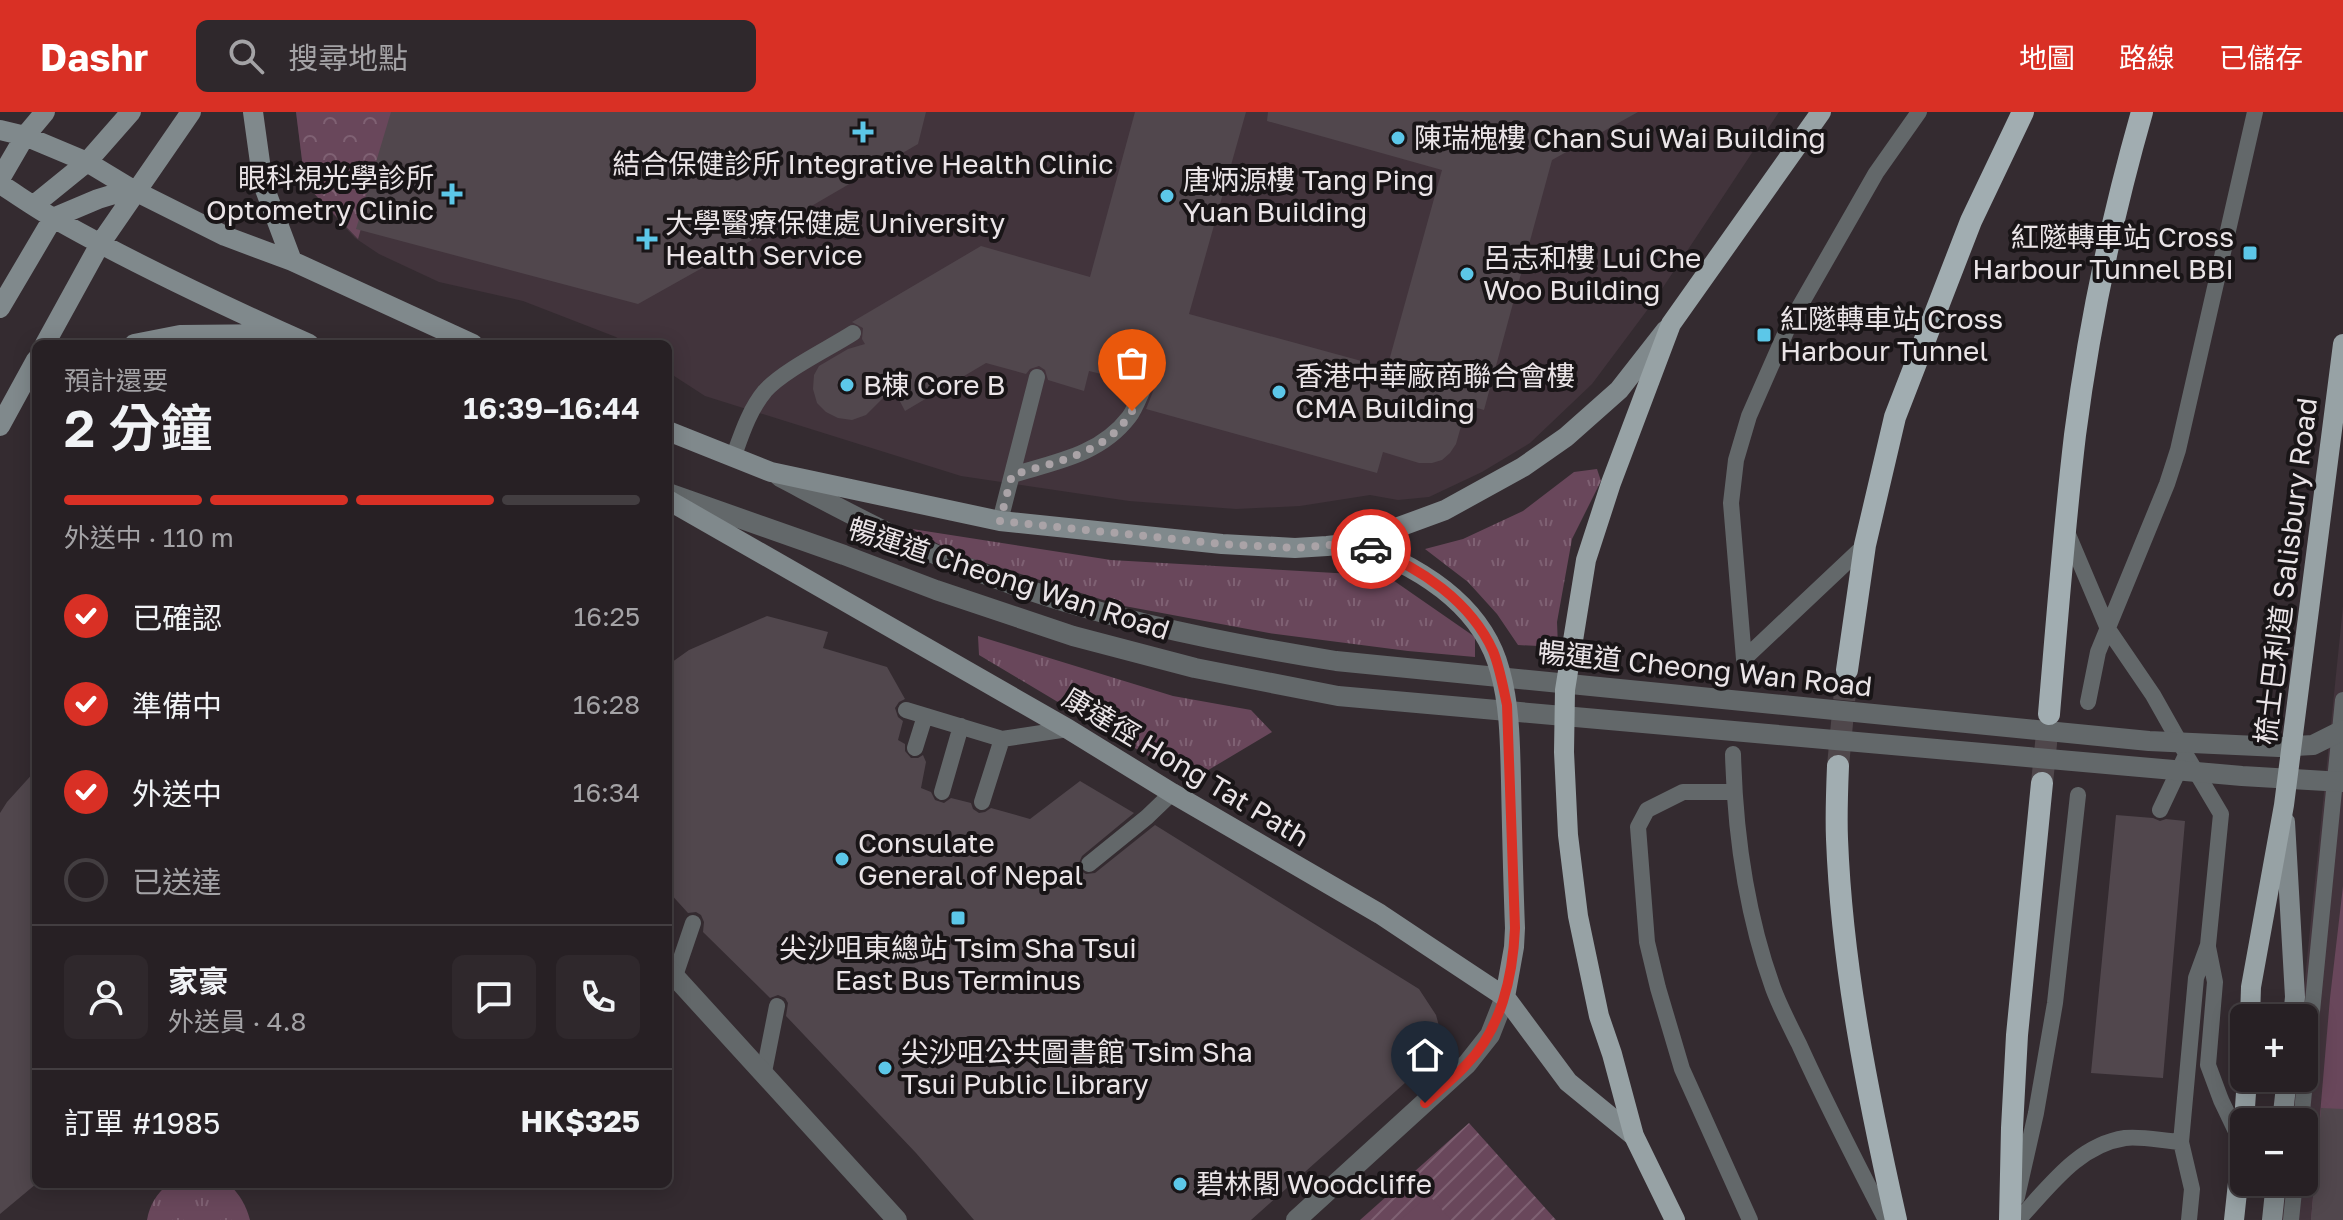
<!DOCTYPE html>
<html lang="zh-TW">
<meta charset="utf-8">
<style>
body{margin:0;font-family:"Golos Text","Noto Sans TC",sans-serif;background:#2f282c;color:#f1f3f6;height:100vh;display:flex;flex-direction:column;font-size:30px;white-space:nowrap}
*{box-sizing:border-box;margin:0}
p{font-size:26px;color:#a4a3a6}
.icon{flex:none;width:44px;height:44px;fill:none;stroke:currentColor;stroke-width:2;stroke-linecap:round;stroke-linejoin:round}
.map{position:relative;flex:1;overflow:hidden}
.sheet{position:absolute;left:32px;top:228px;width:640px;height:848px;display:flex;flex-direction:column;background:#272024;border-radius:12px;box-shadow:0 4px 20px #0003,0 0 0 2px #433e41}
.sheet>*{flex:none}
.fabs{position:absolute;left:2230px;top:892px;display:grid;gap:16px}
.fabs a{display:grid;place-items:center;width:88px;height:88px;border-radius:12px;background:#272024;box-shadow:0 4px 20px #0003,0 0 0 2px #433e41;font-size:40px}
.pin{position:absolute;display:grid;place-items:center;width:68px;height:68px;color:#fff;margin:-82px -34px;border-radius:50% 50% 50% 0;rotate:-45deg;box-shadow:0 0 8px #0007}
.pin .icon{rotate:45deg}
.courier{position:absolute;display:grid;place-items:center;width:80px;height:80px;margin:-40px;border:6px solid #d93025;border-radius:50%;background:#fff;color:#222;box-shadow:0 2px 10px #0007}
.headline em{font-style:normal;font-weight:600}
.headline div{display:flex;flex-direction:column-reverse}
.headline{display:flex;align-items:center;justify-content:space-between;height:136px;padding:0 32px}
h1{font-size:52px;font-weight:600;line-height:60px}
.bar{display:grid;grid-template-columns:repeat(4,1fr);gap:12px 8px;align-content:center;height:96px;padding:0 32px}
.bar i{height:10px;border-radius:6px;background:#433e41}
.bar .on{background:#d93025}
.bar p{grid-column:span 4}
.line{display:flex;align-items:center;gap:20px;padding:0 32px;border-top:2px solid #433e41}
.line div{flex:1}
.round{display:grid;place-items:center;flex:none;width:84px;height:84px;border-radius:12px;background:#2f282c}
ol{padding:0 32px;list-style:none}
li{display:flex;align-items:center;gap:24px;height:88px}
li p{margin-inline-start:auto}
li .icon{padding:8px;border-radius:50%;background:#d93025;color:#fff;stroke-width:4}
li:last-child{color:#a4a3a6}
li i{width:44px;height:44px;border:4px solid #433e41;border-radius:50%}
header{display:flex;align-items:center;gap:48px;box-sizing:border-box;height:112px;padding:0 40px;background:#d93025;color:#fff}
header strong{font-size:38px}
nav{display:flex;gap:44px;margin-inline-start:auto;font-size:28px}
.search{width:560px;height:72px;background:#2f282c;display:flex;align-items:center;gap:20px;box-sizing:border-box;padding:0 28px;border-radius:12px;color:#a4a3a6;font-size:30px}
.map>svg:first-child{display:block}
.built{fill:#42343c}
.grass{fill:url(#grass-tufts)}
.forest{fill:url(#forest-crowns)}
.garden{fill:url(#garden-furrows)}
.pitch{fill:#69475b}
.building{fill:#51474d}
.lines{fill:none;stroke-linecap:round;stroke-linejoin:round}
.trunk-tunnel{stroke:#4f474b;stroke-width:22;stroke-dasharray:22 11;stroke-linecap:butt}
.service{stroke:#63686a;stroke-width:16}
.tertiary{stroke:#63686a;stroke-width:20}
.secondary{stroke:#80898c;stroke-width:20}
.primary{stroke:#97a2a5;stroke-width:20}
.trunk{stroke:#a1adb1;stroke-width:22}
.done{stroke:#aaa3a7;stroke-width:8;stroke-dasharray:0 14.4}
.route{stroke:#d93025;stroke-width:10}
.poi-dot{fill:#5cc7e8;stroke:#191517;stroke-width:3}
.labels{text-anchor:middle;stroke-width:8;stroke-linejoin:round;paint-order:stroke}
.poi-label{font-size:28px;fill:#eae4e7;stroke:#191517;text-anchor:start}
.street-label{font-size:28px;fill:#eae4e7;stroke:#191517}
</style>
<header>
<strong>Dashr</strong>
<div class="search"><svg class="icon" aria-label="search" viewBox="0 0 24 24"><circle cx="10" cy="10" r="6"/><path d="M15 15l6 6"/></svg>搜尋地點</div>
<nav><a>地圖</a><a>路線</a><a>已儲存</a></nav>
</header>
<div class="map">
<svg width="2343" height="1108" viewBox="0 0 2343 1108">
<defs>
<pattern id="grass-tufts" width="24" height="20" patternUnits="userSpaceOnUse" patternTransform="scale(2)"><rect width="24" height="20" fill="#69475b"/><path d="M3 7l-1-3M5 7V3M7 7l1-3M15 17l-1-3M17 17v-4M19 17l1-3" fill="none" stroke="#7f6173"/></pattern>
<pattern id="forest-crowns" width="20" height="18" patternUnits="userSpaceOnUse" patternTransform="scale(2)"><rect width="20" height="18" fill="#69475b"/><path d="M2 6a3 3 0 1 1 6 0M12 15a3 3 0 1 1 6 0" fill="none" stroke="#7f6173"/></pattern>
<pattern id="garden-furrows" width="10" height="10" patternUnits="userSpaceOnUse" patternTransform="scale(2)"><rect width="10" height="10" fill="#69475b"/><path d="M-1 1l2-2M0 10L10 0M9 11l2-2" fill="none" stroke="#7f6173"/></pattern>
</defs>
<rect width="100%" height="100%" fill="#342b30"/>
<!-- built -->
<path class="built" d="M296,0H1779L1654,189L1592,272L1530,331L1482,360L1429,385L1398,388L1370,383L1300,394L1236,397L1129,389L961,364L705,284L668,260V232H626L616,225L523,189L439,170L379,142L355,126L305,72Z
M2343,494V1108H2280L2284,1070H2304V1010H2290L2295,966H2304V906H2301Z"/>
<!-- grass -->
<path class="grass" d="M1597,357L1601,369L1572,427L1557,510L1558,535L1518,533L1497,502L1468,470L1425,437L1463,427L1523,399L1574,360Z
M912,417L1111,448L1387,464L1475,525V545L1408,539L1269,521L1119,493L954,441Z
M978,524L1173,584L1251,598L1272,620L1200,663H1180L979,543Z
M168,1072H229C240,1083 246,1093 250,1108H147C150,1092 156,1083 168,1072Z"/>
<!-- forest -->
<path class="forest" d="M296,0H394L358,127L305,72Z"/>
<!-- garden -->
<path class="garden" d="M1469,1011L1556,1108H1360Z"/>
<!-- pitch -->
<path class="pitch" d="M2343,774V1108H2311L2330,886Z
M1429,1083L1451,1108H1400Z"/>
<!-- building -->
<path class="building" d="M391,0H926L918,32L784,110L638,192L356,117Z
M1135,0H1246L1189,202L1387,256L1442,58L1267,9L1268,0H1638L1552,48L1484,298L1467,293L1456,332L1450,341L1442,348L1432,351H1419L1383,340L1377,361L1146,297L1154,277L1152,271L1147,267L1141,266L1135,270L1089,259L1084,279L1048,268L1045,258L1039,254L1030,257L1026,262L986,251L905,299L893,276L866,303L852,308L838,306L826,300L817,291L813,277L814,263L819,254L848,237L865,232L862,227L863,216L852,210L981,134L1090,165Z
M767,504L828,520L823,536L887,555L905,587L899,590L895,596L898,605L903,609L898,628L905,632V639L911,646H918L923,643L926,650L921,676L931,680L935,688L944,691L951,686L971,691L973,697L979,701L985,700L991,696L1030,707L1080,669L1134,701L1082,744L1078,753L1081,759L1086,762L1095,761L1155,713L1419,877L1436,903L1439,914L1438,935L1433,946L1251,1108H974L916,1041L786,904L788,891L785,886L778,883L770,886L703,820L704,810L701,803L696,800L688,801L668,779V553L689,538Z
M36,658V1072L0,1102V701L7,690Z
M2116,703L2153,706L2160,709L2166,707L2185,709L2163,966L2091,961Z
M2321,996L2343,997V1108H2311Z"/>
<g class="lines">
<!-- trunk-tunnel -->
<path class="trunk-tunnel" d="M1838,654L1847,558
M2042,671L2049,602"/>
<!-- service -->
<path class="service" d="M733,346C741,324 749,298 765,279C784,258 828,237 853,221
M1012,363C1055,350 1100,343 1129,305C1135,297 1139,286 1143,277
M1000,409L1037,265
M2067,420L2108,517L2153,583L2184,638
M1744,547L1731,391L1736,348L1749,304L1789,213L1876,61L1919,0
M1744,547L1865,433
M2088,590L2098,540L2167,372L2178,338L2255,0
M906,598L1002,627L1068,617
M915,636L925,604
M1733,642C1735,721 1746,801 1773,876C1780,895 1790,914 1799,932C1826,992 1856,1050 1886,1108
M942,680L961,614
M1734,680H1683L1647,698L1638,715L1647,830L1658,876L1682,957L1750,1108
M982,690L1002,627
M2160,698L2186,643L2221,702L2208,833L2196,866L2181,1030L2192,1077L2189,1108
M1089,752L1147,705L1172,681
M2208,835L2215,870L2208,953L2221,988L2242,1032
M675,864L693,811
M764,960L777,894
M2301,1010L2343,588
M2017,1085L2036,1001L2055,891L2078,683
M2018,1108C2049,1075 2078,1033 2125,1026C2142,1024 2163,1029 2181,1030
M2291,1108L2295,1070"/>
<!-- tertiary -->
<path class="tertiary" d="M780,365C841,397 901,430 966,455C1084,503 1211,529 1336,549L2149,629L2279,635L2313,633L2343,618
M668,381L844,443L936,478L1073,524L1195,556L1338,584L2242,664L2343,670
M668,857L897,1108
M1296,1108L1467,952L1490,923L1505,885"/>
<!-- secondary -->
<path class="secondary" d="M253,0L263,72L292,149
M0,18L25,24L87,50L135,79L225,124L292,149L473,232
M0,67L25,24L45,0
M0,72C19,84 37,97 57,108C138,154 224,194 309,232
M34,93L87,50L131,0
M0,196L53,106L98,87L121,80L135,79
M45,232L100,132L191,0
M134,232L180,223L278,222
M0,314L36,248
M668,319L771,360L1000,409L1222,432L1295,436L1327,434L1355,431L1445,398L1523,355L1566,325L1619,278L1666,218
M668,388L1068,617L1172,681L1380,802L1422,830L1505,885L1568,970L1634,1024
M1355,431C1416,453 1482,491 1500,559C1510,595 1510,632 1511,669C1512,718 1513,767 1515,816L1514,835L1505,885
M2285,710L2295,885L2293,906
M2282,1010L2287,966
M2272,1108L2276,1070"/>
<!-- primary -->
<path class="primary" d="M2250,906L2251,875L2284,693L2343,232
M2244,1010L2247,966
M1675,1108L1634,1024L1612,942L1599,904L1578,804L1568,723L1564,640L1565,578L1586,448L1611,371L1671,212L1821,0
M2234,1108L2244,1015"/>
<!-- trunk -->
<path class="trunk" d="M1847,558L1865,433L1895,305L1971,109L2023,0
M2049,602C2057,509 2064,416 2075,323C2089,214 2112,105 2142,0
M1838,654C1837,678 1836,703 1837,727C1842,856 1868,983 1896,1108
M2010,1108L2012,1016L2017,923L2042,671"/>
</g>
<g class="lines">
<!-- done -->
<path class="done" d="M1132,299C1107,342 1055,350 1012,363L1000,409L1222,432L1295,436L1355,431L1371,437"/>
<!-- route -->
<path class="route" d="M1371,437C1420,455 1471,490 1493,539C1500,556 1503,575 1507,593L1515,816C1513,864 1501,918 1466,953C1453,967 1438,979 1425,991"/>
</g>
<!-- markers -->
<g class="poi-dot">
<path d="M859 8h8v8h8v8h-8v8h-8v-8h-8v-8h8z"/>
<circle cx="1398" cy="26" r="8"/>
<path d="M448 70h8v8h8v8h-8v8h-8v-8h-8v-8h8z"/>
<circle cx="1167" cy="84" r="8"/>
<path d="M643 115h8v8h8v8h-8v8h-8v-8h-8v-8h8z"/>
<rect x="2242" y="133" width="16" height="16" rx="4"/>
<circle cx="1467" cy="162" r="8"/>
<rect x="1756" y="215" width="16" height="16" rx="4"/>
<circle cx="847" cy="273" r="8"/>
<circle cx="1279" cy="280" r="8"/>
<circle cx="842" cy="747" r="8"/>
<rect x="950" y="798" width="16" height="16" rx="4"/>
<circle cx="885" cy="956" r="8"/>
<circle cx="1180" cy="1072" r="8"/>
</g>
<g class="labels">
<!-- poi labels -->
<g class="poi-label">
<text x="1414" y="36">陳瑞槐樓 Chan Sui Wai Building</text>
<text x="863" y="62" text-anchor="middle">結合保健診所 Integrative Health Clinic</text>
<text x="434" y="76" text-anchor="end">眼科視光學診所<tspan x="434" dy="32">Optometry Clinic</tspan></text>
<text x="1183" y="78">唐炳源樓 Tang Ping<tspan x="1183" dy="32">Yuan Building</tspan></text>
<text x="665" y="121">大學醫療保健處 University<tspan x="665" dy="32">Health Service</tspan></text>
<text x="2234" y="135" text-anchor="end">紅隧轉車站 Cross<tspan x="2234" dy="32">Harbour Tunnel BBI</tspan></text>
<text x="1483" y="156">呂志和樓 Lui Che<tspan x="1483" dy="32">Woo Building</tspan></text>
<text x="1780" y="217">紅隧轉車站 Cross<tspan x="1780" dy="32">Harbour Tunnel</tspan></text>
<text x="1295" y="274">香港中華廠商聯合會樓<tspan x="1295" dy="32">CMA Building</tspan></text>
<text x="863" y="283">B棟 Core B</text>
<text x="858" y="741">Consulate<tspan x="858" dy="32">General of Nepal</tspan></text>
<text x="958" y="846" text-anchor="middle">尖沙咀東總站 Tsim Sha Tsui<tspan x="958" dy="32">East Bus Terminus</tspan></text>
<text x="901" y="950">尖沙咀公共圖書館 Tsim Sha<tspan x="901" dy="32">Tsui Public Library</tspan></text>
<text x="1196" y="1082">碧林閣 Woodcliffe</text>
</g>
<!-- street labels -->
<g class="street-label">
<text transform="translate(2286 459) rotate(-83)" y="10">梳士巴利道 Salisbury Road</text>
<text transform="translate(1009 467) rotate(18)" y="10">暢運道 Cheong Wan Road</text>
<text transform="translate(1705 557) rotate(6)" y="10">暢運道 Cheong Wan Road</text>
<text transform="translate(1186 655) rotate(31)" y="10">康達徑 Hong Tat Path</text>
</g>
</g>
</svg>
<div class="fabs">
<a>+</a>
<a>−</a>
</div>
<div class="pin" style="left:1132px;top:299px;background:#ea580c"><svg class="icon" aria-label="bag" viewBox="0 0 24 24"><path d="M5 8h14l-1 12H6zM9 8a3 3 0 0 1 6 0"/></svg></div>
<div class="pin" style="left:1425px;top:991px;background:#1f2937"><svg class="icon" aria-label="home" viewBox="0 0 24 24"><path d="M3 11l9-7 9 7M6 9v11h12V9"/></svg></div>
<div class="courier" style="left:1371px;top:437px"><svg class="icon" aria-label="car" viewBox="0 0 24 24"><path d="M5 17H2v-5l4-1 3-4h7l3 4 3 1v5h-3M9 17h6M6 11h13"/><circle cx="7" cy="17" r="2"/><circle cx="17" cy="17" r="2"/></svg></div>
<section class="sheet">
<div class="headline"><div><h1>2 分鐘</h1><p>預計還要</p></div><em>16:39–16:44</em></div>
<div class="bar"><i class="on"></i><i class="on"></i><i class="on"></i><i></i><p>外送中 · 110 m</p></div>
<ol>
<li><svg class="icon" aria-label="check" viewBox="0 0 24 24"><path d="M5 12l5 5 9-10"/></svg>已確認<p>16:25</p></li>
<li><svg class="icon" aria-label="check" viewBox="0 0 24 24"><path d="M5 12l5 5 9-10"/></svg>準備中<p>16:28</p></li>
<li><svg class="icon" aria-label="check" viewBox="0 0 24 24"><path d="M5 12l5 5 9-10"/></svg>外送中<p>16:34</p></li>
<li><i></i>已送達</li>
</ol>
<div class="line" style="height:144px"><a class="round"><svg class="icon" aria-label="person" viewBox="0 0 24 24"><circle cx="12" cy="8" r="4"/><path d="M4 21q1-7 8-7t8 7"/></svg></a><div><b>家豪</b><p>外送員 · 4.8</p></div><a class="round"><svg class="icon" aria-label="chat" viewBox="0 0 24 24"><path d="M4 5h16v11H9l-5 4z"/></svg></a><a class="round"><svg class="icon" aria-label="phone" viewBox="0 0 24 24"><path d="M5 4h4l2 5-3 2q2 4 5 5l2-3 5 2v4C11 20 4 13 5 4z"/></svg></a></div>
<div class="line" style="height:104px"><div>訂單 #1985</div><b>HK$325</b></div>
</section>
</div>
